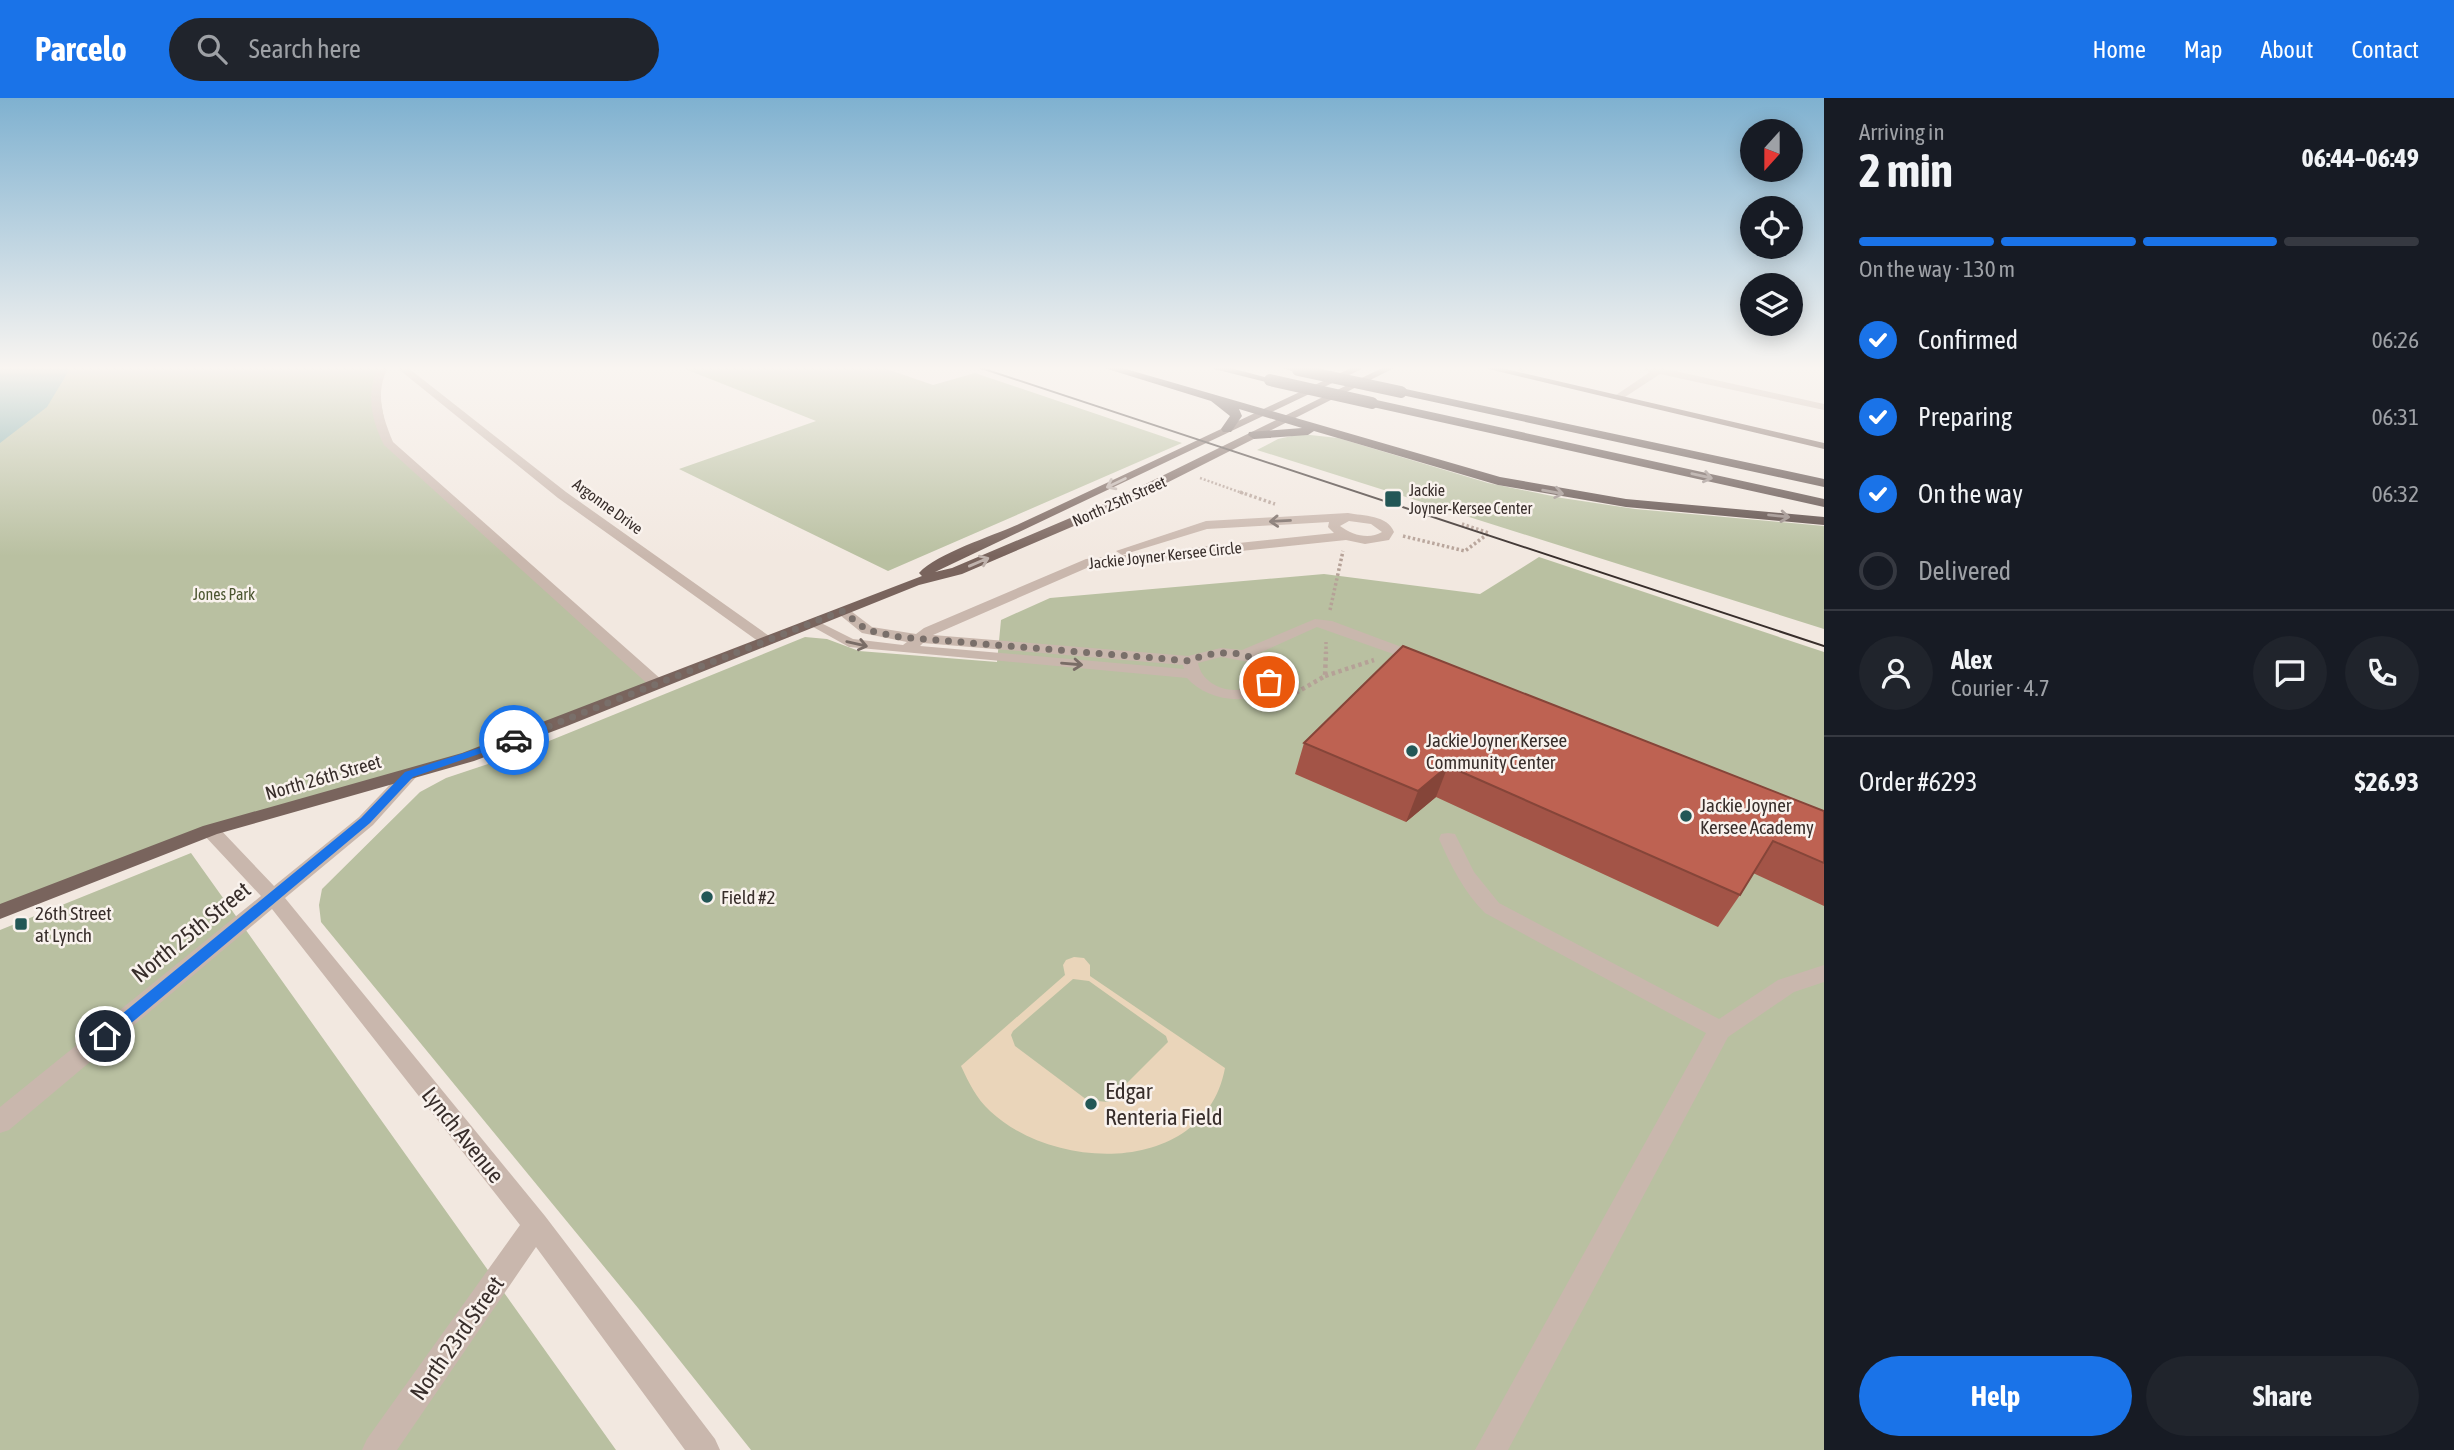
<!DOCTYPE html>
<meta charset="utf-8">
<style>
body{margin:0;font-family:"Asap Condensed",sans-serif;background:#20242c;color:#f1f3f6;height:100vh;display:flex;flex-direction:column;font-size:26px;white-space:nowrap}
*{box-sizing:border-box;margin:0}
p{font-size:23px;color:#9ea1a6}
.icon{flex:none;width:38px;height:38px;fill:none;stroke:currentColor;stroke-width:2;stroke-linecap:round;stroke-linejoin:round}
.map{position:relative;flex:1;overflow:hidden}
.drawer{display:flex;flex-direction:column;background:#171b24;width:630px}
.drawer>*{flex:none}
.needle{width:46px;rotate:201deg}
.tools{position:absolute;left:1740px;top:21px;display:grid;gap:14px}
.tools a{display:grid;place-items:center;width:63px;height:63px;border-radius:50%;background:#171b24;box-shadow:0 4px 18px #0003;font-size:35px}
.pin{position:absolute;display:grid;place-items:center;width:60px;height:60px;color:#fff;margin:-30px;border:4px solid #fff;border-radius:50%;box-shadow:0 2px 7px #0007}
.courier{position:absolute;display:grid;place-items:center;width:70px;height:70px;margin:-35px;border:5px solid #1a73e8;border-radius:50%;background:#fff;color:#222;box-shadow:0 2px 9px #0007}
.overview em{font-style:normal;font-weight:700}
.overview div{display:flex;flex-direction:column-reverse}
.overview{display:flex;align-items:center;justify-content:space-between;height:119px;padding:0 35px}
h1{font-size:46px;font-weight:700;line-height:52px}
.bar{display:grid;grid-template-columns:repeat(4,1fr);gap:10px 7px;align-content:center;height:84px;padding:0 35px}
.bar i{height:9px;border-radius:5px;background:#363941}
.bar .selected{background:#1a73e8}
.bar p{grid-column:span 4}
.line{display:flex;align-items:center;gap:18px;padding:0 35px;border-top:2px solid #363941}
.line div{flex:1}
.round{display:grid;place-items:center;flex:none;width:74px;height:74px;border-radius:37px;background:#20242c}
ol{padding:0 35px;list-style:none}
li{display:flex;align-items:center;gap:21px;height:77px}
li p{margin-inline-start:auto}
li .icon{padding:7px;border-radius:50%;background:#1a73e8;color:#fff;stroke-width:4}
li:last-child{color:#9ea1a6}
li i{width:38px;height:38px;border:4px solid #363941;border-radius:50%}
.action{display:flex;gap:14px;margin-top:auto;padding:14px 35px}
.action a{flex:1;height:80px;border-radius:42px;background:#1a73e8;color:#fff;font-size:28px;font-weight:700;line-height:80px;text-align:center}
.action a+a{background:#20242c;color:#f1f3f6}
header{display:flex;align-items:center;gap:42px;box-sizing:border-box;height:98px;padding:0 35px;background:#1a73e8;color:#fff}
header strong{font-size:33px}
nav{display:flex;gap:38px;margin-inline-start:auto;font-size:24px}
.search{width:490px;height:63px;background:#20242c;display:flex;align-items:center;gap:18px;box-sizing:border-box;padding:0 24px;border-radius:38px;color:#9ea1a6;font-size:26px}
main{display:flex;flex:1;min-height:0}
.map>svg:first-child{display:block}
.green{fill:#b9c0a1}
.sand{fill:#ead5ba;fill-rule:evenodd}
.water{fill:#81adab}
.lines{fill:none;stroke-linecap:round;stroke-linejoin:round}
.path-far2{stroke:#b5a197;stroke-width:2.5;stroke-dasharray:2 2;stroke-linecap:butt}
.path-far1{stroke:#b5a197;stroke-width:3.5;stroke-dasharray:2.5 2.5;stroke-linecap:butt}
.path{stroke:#b5a197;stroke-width:4.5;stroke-dasharray:3.5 3.5;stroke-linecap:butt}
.minor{fill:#c9b7ad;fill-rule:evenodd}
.major{fill:#79645d;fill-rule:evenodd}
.highway{fill:#584743;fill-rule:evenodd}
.tram{stroke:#382e2b;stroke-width:2}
.highway-bridge{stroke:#584743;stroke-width:12}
.wall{fill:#a35447}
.shaded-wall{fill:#854539}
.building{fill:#be6252;stroke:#854539;stroke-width:2}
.oneway{stroke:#988b87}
.oneway2{stroke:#bfb2ac}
.oneway3{stroke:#796c66}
.route{fill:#1a73e8}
.done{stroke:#796f6a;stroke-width:7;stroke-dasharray:0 12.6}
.poi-dot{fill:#235756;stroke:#f9f2ed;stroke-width:2.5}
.labels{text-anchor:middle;stroke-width:5;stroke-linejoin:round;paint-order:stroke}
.far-poi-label{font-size:16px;fill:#382e2b;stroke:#f9f2ed;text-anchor:start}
.far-street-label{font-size:16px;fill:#382e2b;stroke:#f9f2ed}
.far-park-label{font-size:16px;fill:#4b5530;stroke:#f9f2ed}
.poi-label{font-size:19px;fill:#382e2b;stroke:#f9f2ed;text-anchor:start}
.street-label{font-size:19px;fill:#382e2b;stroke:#f9f2ed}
.near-street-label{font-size:23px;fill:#382e2b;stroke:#f9f2ed}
.near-poi-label{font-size:23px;fill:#382e2b;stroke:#f9f2ed;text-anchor:start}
</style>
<header>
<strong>Parcelo</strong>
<div class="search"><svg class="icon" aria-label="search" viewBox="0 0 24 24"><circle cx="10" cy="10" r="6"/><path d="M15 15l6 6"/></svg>Search here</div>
<nav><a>Home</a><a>Map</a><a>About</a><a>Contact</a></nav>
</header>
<main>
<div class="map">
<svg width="1824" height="1352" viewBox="0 0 1824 1352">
<rect width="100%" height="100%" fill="#f2e8e0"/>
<!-- green -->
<path class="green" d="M0,269H383L377,280L388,345L657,586L409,677L210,732L0,814Z
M680,269H881L933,287L975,275L1182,345L888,473L679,371L816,323Z
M1301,336L1338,340L1488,385L1562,400L1635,411L1824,428V531L1257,352L1278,341Z
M1539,459L1824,554V1352H751L638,1210L321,824L319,807L322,791L420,694L446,680L512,658L805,539L827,541L859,553L997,564L1001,522L1050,500L1324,476L1480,496Z
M191,755L616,1352H0V832Z"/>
<!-- sand -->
<path class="sand" d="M1074,859L1084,860L1090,867V878L1225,970C1205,1077 1056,1075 990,1013C976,1000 969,985 961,968L1065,877L1063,867L1066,862ZM1073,881L1089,883L1166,938L1168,944L1108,1004L1087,1002L1015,948L1011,937L1013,933Z"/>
<!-- water -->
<path class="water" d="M0,269H71L47,309L0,345Z"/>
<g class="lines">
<!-- path-far2 -->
<path class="path-far2" d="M1200,380L1245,396"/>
<!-- path-far1 -->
<path class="path-far1" d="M1240,394L1275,406
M1403,438L1465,453L1489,435L1462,426
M1330,512L1343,453
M1326,556V544"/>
<!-- path -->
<path class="path" d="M1325,578L1374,562
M1283,591L1294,596L1325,578L1326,554"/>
<!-- minor -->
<path class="minor" d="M378,269H388C375,296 382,317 393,344L663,583L665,586L663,589H651L384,347C371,321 366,296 378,269Z
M396,269H407L566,394L772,540L774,543L772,546H762L558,400Z
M1519,269H1529L1522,274L1519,273Z
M1637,269H1666V271L1824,306V312L1660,276L1622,301H1616V297L1650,274Z
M1348,415C1363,418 1388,417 1394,434L1389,442L1365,446L1346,442L1089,469L933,537L1188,558L1221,550L1242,552L1315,521L1332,523L1423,557L1426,560L1423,563H1413L1317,529L1257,556C1269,562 1276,572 1275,585C1254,611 1207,603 1187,580L849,549L806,525L813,521L853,541L903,547L907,544L862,535L835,513L842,509L847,510L872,529L916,536L924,530L1086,461L1334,435L1328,429L1329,424L1207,431L1122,457L1116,453L1206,423ZM1349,423L1371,426L1382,434C1369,442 1352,437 1340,428ZM923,545L1183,567L1184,571L920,548ZM1221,559L1249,564L1260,576V584C1239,600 1203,591 1198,565Z
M409,671L418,677L373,727L285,800L545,1118L715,1341L720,1352H685L536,1149L397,1352H362L367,1341L520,1127L272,811L9,1032L0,1035V1009L261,798L203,736L201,732L203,728H217L274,788L359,719L403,673Z
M1448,735L1455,736L1474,774L1499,805L1719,921L1778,882L1824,867V884L1794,894L1728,939L1508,1352H1475L1706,935L1485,815C1464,794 1451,768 1439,741L1441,736Z"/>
<!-- major -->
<path class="major" d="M1353,269H1366L935,474L952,470L1115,401L1384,269H1396L1123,407L962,476L919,487L567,628L474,663L217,736L0,821V806L203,728L462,655L922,478L919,475C937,455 993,438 1019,426C1131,374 1242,321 1353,269Z
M1480,269H1497L1824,345V351Z"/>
<!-- highway -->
<path class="highway" d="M1101,269H1119L1500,379L1626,401L1824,419V427L1626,409L1498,387L1314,333L1308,337L1254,341L1248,337L1249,334L1302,330L1239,311L1242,318L1231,334H1223L1221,331L1230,318L1211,303Z
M1206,269H1227L1276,282L1270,285Z
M1279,269H1300L1304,272L1298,275Z
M1401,290L1824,381V389L1397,296L1395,294Z
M1372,301L1824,401V409L1368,308L1366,305Z"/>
<!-- tram -->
<path class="tram" d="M978,269L1824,548"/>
<!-- highway-bridge -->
<path class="highway-bridge" d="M1298,272L1401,294
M1270,282L1372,305"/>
</g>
<!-- wall -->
<path class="wall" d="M1304,645L1824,713V808L1753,775L1740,797L1718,829L1436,699L1406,724L1295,676Z"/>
<!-- shaded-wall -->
<path class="shaded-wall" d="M1448,668L1436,699L1406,724L1418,693Z"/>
<!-- building -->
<path class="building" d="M1403,548L1824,713V765L1773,743L1740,797L1448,668L1418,693L1304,645Z"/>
<!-- one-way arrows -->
<defs><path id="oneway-shaft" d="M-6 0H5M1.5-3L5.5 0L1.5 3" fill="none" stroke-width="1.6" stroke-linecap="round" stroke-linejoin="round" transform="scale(1.75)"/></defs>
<g class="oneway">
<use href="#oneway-shaft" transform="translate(1702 378) rotate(13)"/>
<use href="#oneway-shaft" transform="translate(1553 394) rotate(10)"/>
<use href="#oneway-shaft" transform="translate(1779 418) rotate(6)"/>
</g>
<g class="oneway2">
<use href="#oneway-shaft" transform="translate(1116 385) rotate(154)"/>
<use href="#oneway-shaft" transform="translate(979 464) rotate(-23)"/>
</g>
<g class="oneway3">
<use href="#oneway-shaft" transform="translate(1280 423) rotate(177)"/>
<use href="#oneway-shaft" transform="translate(857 546) rotate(13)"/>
<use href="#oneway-shaft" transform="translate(1072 566) rotate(5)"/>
</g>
<!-- sky -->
<linearGradient id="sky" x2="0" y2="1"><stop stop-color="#7fb1d0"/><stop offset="0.59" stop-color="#f9f5f1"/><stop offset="1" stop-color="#f9f5f1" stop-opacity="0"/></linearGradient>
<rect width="1824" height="458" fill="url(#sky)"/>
<!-- route -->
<path class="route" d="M510,640L519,642L413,679L370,725L111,942H100L98,938L100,934L361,720L405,674Z"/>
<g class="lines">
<!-- done -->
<path class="done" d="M514,642L842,513L867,532L899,539L1191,563C1211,550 1270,550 1269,584"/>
</g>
<!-- markers -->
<g class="poi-dot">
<rect x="1384" y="392" width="18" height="18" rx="3.5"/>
<circle cx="1412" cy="653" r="7"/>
<circle cx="1686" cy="718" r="7"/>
<circle cx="707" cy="799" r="7"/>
<rect x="14" y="819" width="14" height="14" rx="3.5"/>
<circle cx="1091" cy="1006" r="7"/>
</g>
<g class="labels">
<!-- far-poi labels -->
<g class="far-poi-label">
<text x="1409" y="398">Jackie<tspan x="1409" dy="18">Joyner-Kersee Center</tspan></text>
</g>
<!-- far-street labels -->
<g class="far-street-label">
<text transform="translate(1119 403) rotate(-24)" y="6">North 25th Street</text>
<text transform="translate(608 408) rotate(36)" y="6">Argonne Drive</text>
<text transform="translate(1165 457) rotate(-6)" y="6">Jackie Joyner Kersee Circle</text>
</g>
<!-- far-park labels -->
<g class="far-park-label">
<text x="224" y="502">Jones Park</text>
</g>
<!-- poi labels -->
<g class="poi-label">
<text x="1426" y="649">Jackie Joyner Kersee<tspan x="1426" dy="22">Community Center</tspan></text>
<text x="1700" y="714">Jackie Joyner<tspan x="1700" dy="22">Kersee Academy</tspan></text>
<text x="721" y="806">Field #2</text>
<text x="35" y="822">26th Street<tspan x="35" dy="22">at Lynch</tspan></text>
</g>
<!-- street labels -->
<g class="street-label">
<text transform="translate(323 679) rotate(-16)" y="7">North 26th Street</text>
</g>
<!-- near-street labels -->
<g class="near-street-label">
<text transform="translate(191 834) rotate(-39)" y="8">North 25th Street</text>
<text transform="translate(463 1037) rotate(51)" y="8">Lynch Avenue</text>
<text transform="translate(457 1240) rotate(-55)" y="8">North 23rd Street</text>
</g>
<!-- near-poi labels -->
<g class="near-poi-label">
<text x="1105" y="1001">Edgar<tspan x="1105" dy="26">Renteria Field</tspan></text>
</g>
</g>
</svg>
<div class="tools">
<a><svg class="needle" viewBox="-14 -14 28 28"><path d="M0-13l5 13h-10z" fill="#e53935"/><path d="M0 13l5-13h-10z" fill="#9ea1a6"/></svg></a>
<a><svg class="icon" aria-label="locate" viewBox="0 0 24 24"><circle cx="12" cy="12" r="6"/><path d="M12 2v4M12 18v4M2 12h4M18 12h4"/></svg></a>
<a><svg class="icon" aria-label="layers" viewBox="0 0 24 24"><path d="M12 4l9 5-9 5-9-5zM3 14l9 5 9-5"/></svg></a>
</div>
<div class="pin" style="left:1269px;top:584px;background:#ea580c"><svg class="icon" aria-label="bag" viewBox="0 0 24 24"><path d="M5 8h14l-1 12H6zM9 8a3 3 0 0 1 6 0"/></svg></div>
<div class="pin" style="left:105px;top:938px;background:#1f2937"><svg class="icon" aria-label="home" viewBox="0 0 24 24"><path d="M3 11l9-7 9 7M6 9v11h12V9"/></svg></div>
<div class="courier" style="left:514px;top:642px"><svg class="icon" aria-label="car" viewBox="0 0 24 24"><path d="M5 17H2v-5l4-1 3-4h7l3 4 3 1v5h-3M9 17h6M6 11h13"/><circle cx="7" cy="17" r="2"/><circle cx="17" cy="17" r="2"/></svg></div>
</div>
<section class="drawer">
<div class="overview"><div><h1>2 min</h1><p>Arriving in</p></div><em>06:44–06:49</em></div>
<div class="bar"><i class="selected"></i><i class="selected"></i><i class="selected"></i><i></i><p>On the way · 130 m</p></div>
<ol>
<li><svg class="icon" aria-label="check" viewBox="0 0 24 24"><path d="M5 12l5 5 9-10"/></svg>Confirmed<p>06:26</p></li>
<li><svg class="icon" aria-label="check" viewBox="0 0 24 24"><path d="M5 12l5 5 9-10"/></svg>Preparing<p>06:31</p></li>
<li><svg class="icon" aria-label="check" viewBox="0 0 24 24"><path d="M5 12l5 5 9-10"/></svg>On the way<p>06:32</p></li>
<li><i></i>Delivered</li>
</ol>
<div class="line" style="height:126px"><a class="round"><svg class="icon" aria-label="person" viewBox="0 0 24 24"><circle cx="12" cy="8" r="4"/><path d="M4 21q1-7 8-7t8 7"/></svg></a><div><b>Alex</b><p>Courier · 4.7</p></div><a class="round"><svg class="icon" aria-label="chat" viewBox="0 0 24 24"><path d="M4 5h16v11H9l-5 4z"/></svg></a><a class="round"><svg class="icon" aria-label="phone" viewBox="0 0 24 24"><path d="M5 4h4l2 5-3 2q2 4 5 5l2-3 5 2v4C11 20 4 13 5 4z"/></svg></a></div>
<div class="line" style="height:91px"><div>Order #6293</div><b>$26.93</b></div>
<div class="action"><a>Help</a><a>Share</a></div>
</section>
</main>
